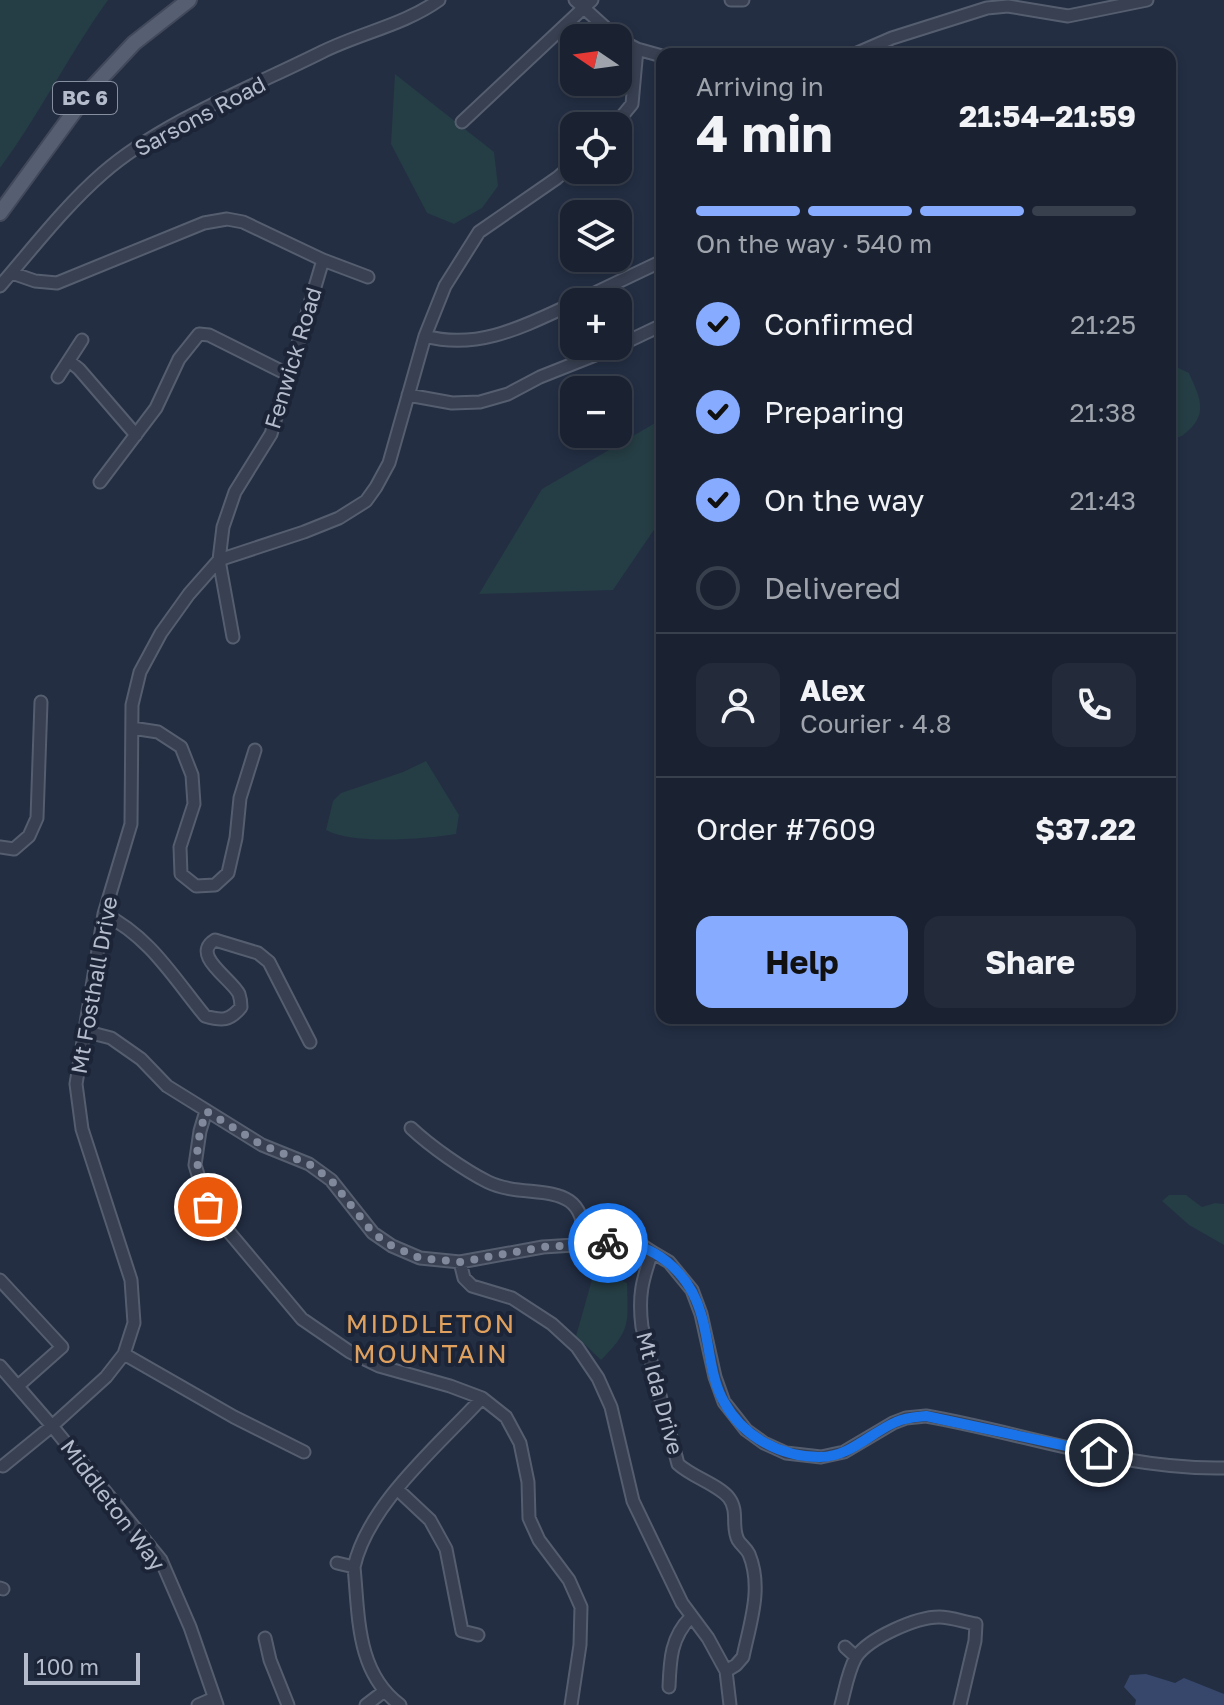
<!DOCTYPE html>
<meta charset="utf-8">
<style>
body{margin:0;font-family:"Golos Text",sans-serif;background:#232a3a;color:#f1f3f6;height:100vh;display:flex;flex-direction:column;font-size:30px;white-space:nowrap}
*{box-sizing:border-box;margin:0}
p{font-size:26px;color:#9fa4ac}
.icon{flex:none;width:44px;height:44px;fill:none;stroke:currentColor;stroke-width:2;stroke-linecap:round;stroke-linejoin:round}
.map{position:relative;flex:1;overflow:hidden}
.side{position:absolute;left:656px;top:48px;width:520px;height:976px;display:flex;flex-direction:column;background:#1a2232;border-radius:16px;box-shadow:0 4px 12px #0003,0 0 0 2px #383f4d}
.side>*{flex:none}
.needle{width:52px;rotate:283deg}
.fabs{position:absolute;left:560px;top:24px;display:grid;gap:16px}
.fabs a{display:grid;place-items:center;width:72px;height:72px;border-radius:16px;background:#1a2232;box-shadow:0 4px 12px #0003,0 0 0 2px #383f4d;font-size:40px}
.scale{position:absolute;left:24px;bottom:20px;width:116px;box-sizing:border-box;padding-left:8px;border:4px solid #b4bccc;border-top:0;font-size:22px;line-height:28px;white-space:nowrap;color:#b4bccc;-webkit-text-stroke:6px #1c2537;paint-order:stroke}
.pin{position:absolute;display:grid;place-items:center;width:68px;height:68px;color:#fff;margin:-34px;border:4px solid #fff;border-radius:50%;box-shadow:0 2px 8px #0007}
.courier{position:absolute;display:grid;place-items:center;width:80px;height:80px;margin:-40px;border:6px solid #1a73e8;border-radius:50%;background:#fff;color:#222;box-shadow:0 2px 10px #0007}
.overview em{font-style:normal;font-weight:700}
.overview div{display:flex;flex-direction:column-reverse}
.overview{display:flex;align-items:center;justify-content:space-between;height:136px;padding:0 40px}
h1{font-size:52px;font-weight:700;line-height:60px}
.bar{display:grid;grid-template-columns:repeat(4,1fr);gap:12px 8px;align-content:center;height:96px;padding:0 40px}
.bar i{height:10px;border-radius:6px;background:#383f4d}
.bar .active{background:#87abff}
.bar p{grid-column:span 4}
.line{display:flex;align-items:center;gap:20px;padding:0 40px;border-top:2px solid #383f4d}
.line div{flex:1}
.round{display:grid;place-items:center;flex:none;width:84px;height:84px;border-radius:16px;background:#232a3a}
ol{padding:0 40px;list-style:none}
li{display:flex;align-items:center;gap:24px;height:88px}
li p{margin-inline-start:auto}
li .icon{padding:8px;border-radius:50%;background:#87abff;color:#111;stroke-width:4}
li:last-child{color:#9fa4ac}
li i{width:44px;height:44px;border:4px solid #383f4d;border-radius:50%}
.cta{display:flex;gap:16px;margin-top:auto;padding:16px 40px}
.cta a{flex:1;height:92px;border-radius:16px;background:#87abff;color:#111;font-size:32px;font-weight:700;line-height:92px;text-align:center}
.cta a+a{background:#232a3a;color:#f1f3f6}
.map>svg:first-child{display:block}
.green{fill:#253d44}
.water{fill:#36476b}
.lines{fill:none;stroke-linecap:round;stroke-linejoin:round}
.minor-casing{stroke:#555e6f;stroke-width:15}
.major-casing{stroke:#41495b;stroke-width:18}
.minor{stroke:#384052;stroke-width:11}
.major{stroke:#565f72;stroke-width:14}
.done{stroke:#818a9c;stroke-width:8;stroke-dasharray:0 14.4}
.route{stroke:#1a73e8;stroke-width:10}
.labels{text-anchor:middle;stroke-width:8;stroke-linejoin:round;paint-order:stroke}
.shield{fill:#1c2537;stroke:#868f9f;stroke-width:2}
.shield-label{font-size:20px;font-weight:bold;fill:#b4bccc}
.street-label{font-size:22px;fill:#b4bccc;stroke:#1c2537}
.quarter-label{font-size:26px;letter-spacing:2px;fill:#dfa15d;stroke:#1c2537}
</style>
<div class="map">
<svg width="1224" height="1705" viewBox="0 0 1224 1705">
<rect width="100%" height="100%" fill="#232e43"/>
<!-- green -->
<path class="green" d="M0,0H108C69,54 40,114 0,168Z
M395,74L494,152L498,186L482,208L454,224L427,213L391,144Z
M1170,364L1189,373C1197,392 1208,409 1192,427C1184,435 1181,438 1170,439Z
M662,419V518L613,590L479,594L542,489Z
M426,761L459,815L456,834C425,839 353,845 326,830L333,801L341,793L403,772Z
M1169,1195H1186L1202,1207L1215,1203L1224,1204V1245L1189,1225L1162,1201Z
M595,1269L627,1283C628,1324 631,1330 601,1360L576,1336Z"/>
<!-- water -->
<path class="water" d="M1146,1674L1175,1683L1184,1678L1224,1694V1705H1135L1136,1700L1124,1687L1130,1675Z"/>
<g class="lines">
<!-- minor casing -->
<g class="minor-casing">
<path id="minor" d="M575,0L617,38
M731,0H743
M618,39L637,49L662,56
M855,54L892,38L987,8L1008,6L1068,16L1147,0
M462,122L592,0
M614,126L632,104L637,49
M12,273L35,281L57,283L204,223L227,219L243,222L323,260L368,277
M0,286C33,248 65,206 103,173C160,123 254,86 322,52C360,33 404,25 439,0
M576,302L662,261
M425,336C479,351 526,325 574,303
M618,346L662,325
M69,361L79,369L136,435
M58,377L82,340
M408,395L452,403L480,402L508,394L540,377L618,346
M100,482L156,408L179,359L199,334L209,335L287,374
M233,637L219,560L223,527L235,492L271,434L323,260
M132,728L158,732L181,747L192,775L194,804L180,847L181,874L196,886L215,885L228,873L236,838L240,798L255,750
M0,847L14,849L29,836L37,818L41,702
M104,914C150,937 173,977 205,1016C222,1021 230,1021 241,1007C241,1004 240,997 239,994C232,979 190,955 215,940L258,953L269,962L310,1042
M84,1031L111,1038L141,1059L167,1086L262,1145L309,1164L331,1180L373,1233L392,1246L420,1258L460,1262L543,1247L622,1242L643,1246L652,1252L669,1262L692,1290L701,1314L715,1377L724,1402L746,1430L764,1443L786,1453L821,1457L844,1452L893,1423L906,1418L926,1416C1024,1433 1123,1470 1224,1468
M206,1111L200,1131L195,1165L208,1207L302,1319L350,1352L379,1366L450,1386L482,1398L506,1417L520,1443L528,1482L529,1518L539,1540L569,1580L581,1607L580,1645L571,1705
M411,1128C430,1146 464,1170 488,1182C530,1202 587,1174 584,1244
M652,1252C642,1281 638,1296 642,1327L678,1464C692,1477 719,1485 729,1498C739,1511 731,1527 738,1540C741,1545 746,1548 749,1554C763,1588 750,1623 743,1657L736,1665L726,1671
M460,1262L464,1278L472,1286L512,1298L552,1324L577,1347L598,1378L611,1407L633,1501L682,1603L708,1638L726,1671L730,1705
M0,1280L62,1347L18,1386
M124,1354L234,1417L304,1452
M0,1366L52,1426L161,1560L190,1627L217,1705
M3,1466L52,1426L106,1377L124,1354L134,1323L131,1280L82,1129L76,1084L104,914L131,824L132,705L140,672L161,633L189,594L219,560L304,532L339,518L366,501L376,487L389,463L425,336L445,286L479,232L557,178L574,163
M397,1489L430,1520L446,1549L462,1631L478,1635
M337,1563L354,1567
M0,1588L3,1589
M265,1638L270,1660L288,1705
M845,1647L856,1657
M669,1687C670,1659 671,1637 691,1617
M198,1705L214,1698
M366,1705L383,1692
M400,1705C356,1672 359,1617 354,1567C368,1504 439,1445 482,1398
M841,1705C845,1690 848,1671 856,1657C869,1638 916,1617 939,1617C951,1617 964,1622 976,1624L975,1641L960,1705"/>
</g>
<!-- major casing -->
<g class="major-casing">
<path id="major" d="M0,213L90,90L134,43L189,0"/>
</g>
<!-- minor -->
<use href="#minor" class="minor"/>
<!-- major -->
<use href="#major" class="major"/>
</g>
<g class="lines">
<!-- done -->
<path class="done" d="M208,1207C195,1165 193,1154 206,1111L262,1145L309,1164L331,1180L373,1233L392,1246L420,1258L460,1262L543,1247L608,1243"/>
<!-- route -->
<path class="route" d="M608,1243C653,1240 689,1272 701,1314C710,1342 709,1376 724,1402C743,1437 781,1457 820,1457C850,1457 870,1433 896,1422C906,1417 915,1417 926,1416L1099,1453"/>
</g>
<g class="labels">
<!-- shield labels -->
<rect class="shield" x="53" y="82" width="64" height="32" rx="6"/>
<g class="shield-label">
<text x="85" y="105">BC 6</text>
</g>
<!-- street labels -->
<g class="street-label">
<text transform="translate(200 116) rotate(-28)" y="8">Sarsons Road</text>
<text transform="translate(293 358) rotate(-73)" y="8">Fenwick Road</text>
<text transform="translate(94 985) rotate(-80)" y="8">Mt Fosthall Drive</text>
<text transform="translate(660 1393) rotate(75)" y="8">Mt Ida Drive</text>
<text transform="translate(113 1505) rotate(53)" y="8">Middleton Way</text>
</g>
<!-- quarter labels -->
<g class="quarter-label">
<text x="431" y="1333">MIDDLETON<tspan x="431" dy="30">MOUNTAIN</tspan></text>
</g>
</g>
</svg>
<div class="fabs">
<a><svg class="needle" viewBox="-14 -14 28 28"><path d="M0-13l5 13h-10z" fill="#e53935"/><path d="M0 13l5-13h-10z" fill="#9fa4ac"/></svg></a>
<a><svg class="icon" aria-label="locate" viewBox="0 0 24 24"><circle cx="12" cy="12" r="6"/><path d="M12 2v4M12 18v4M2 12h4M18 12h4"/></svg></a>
<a><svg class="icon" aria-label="layers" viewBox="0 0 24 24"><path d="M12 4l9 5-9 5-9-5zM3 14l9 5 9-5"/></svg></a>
<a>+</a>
<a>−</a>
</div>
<div class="scale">100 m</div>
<div class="pin" style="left:208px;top:1207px;background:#ea580c"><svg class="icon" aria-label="bag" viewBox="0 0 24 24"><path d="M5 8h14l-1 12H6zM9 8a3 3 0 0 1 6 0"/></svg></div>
<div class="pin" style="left:1099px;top:1453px;background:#1f2937"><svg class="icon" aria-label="home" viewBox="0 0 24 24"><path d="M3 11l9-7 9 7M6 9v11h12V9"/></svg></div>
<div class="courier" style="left:608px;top:1243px"><svg class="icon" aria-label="bike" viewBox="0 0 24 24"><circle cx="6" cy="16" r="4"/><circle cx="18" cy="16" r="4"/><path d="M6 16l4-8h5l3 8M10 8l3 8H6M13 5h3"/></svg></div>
<section class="side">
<div class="overview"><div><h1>4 min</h1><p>Arriving in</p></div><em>21:54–21:59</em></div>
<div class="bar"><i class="active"></i><i class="active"></i><i class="active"></i><i></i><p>On the way · 540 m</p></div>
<ol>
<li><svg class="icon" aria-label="check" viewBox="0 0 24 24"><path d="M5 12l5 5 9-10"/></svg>Confirmed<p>21:25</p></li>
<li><svg class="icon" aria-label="check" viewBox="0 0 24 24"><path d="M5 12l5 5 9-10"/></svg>Preparing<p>21:38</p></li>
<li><svg class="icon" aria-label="check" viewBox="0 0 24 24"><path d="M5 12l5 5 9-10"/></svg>On the way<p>21:43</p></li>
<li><i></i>Delivered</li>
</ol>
<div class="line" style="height:144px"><a class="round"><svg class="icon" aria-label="person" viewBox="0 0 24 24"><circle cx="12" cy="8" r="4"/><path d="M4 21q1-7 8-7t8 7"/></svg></a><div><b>Alex</b><p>Courier · 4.8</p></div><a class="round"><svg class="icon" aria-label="phone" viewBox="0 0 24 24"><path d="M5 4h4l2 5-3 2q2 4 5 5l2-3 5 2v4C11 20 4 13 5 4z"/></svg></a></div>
<div class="line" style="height:104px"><div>Order #7609</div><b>$37.22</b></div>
<div class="cta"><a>Help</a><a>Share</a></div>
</section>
</div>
